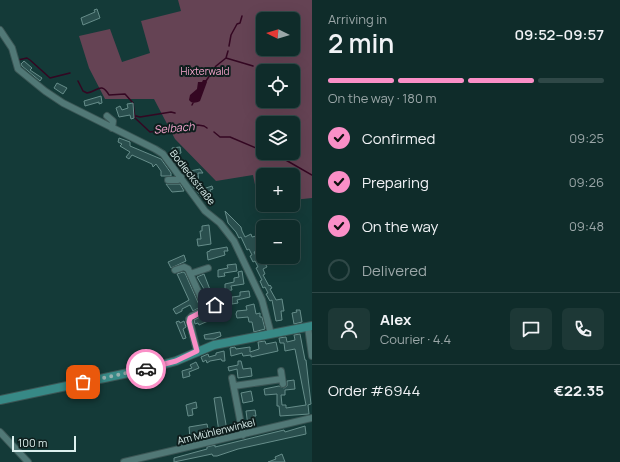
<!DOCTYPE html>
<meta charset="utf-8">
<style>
body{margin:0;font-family:Manrope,sans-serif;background:#1d3836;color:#f1f3f6;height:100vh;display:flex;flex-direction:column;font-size:15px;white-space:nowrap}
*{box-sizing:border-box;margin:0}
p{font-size:13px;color:#9ba7a8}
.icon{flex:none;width:22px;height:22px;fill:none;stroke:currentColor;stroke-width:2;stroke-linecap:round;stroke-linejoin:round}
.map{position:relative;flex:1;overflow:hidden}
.sheet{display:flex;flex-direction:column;background:#0f2c2a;width:308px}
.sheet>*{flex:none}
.needle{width:26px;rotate:275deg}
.fabs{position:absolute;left:256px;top:12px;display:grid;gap:8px}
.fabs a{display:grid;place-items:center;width:44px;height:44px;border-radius:6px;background:#0f2c2a;box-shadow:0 4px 16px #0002,0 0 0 1px #2f4847;font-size:20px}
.scale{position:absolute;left:12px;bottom:10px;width:64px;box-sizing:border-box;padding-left:4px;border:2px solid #dcf0ee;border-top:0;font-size:11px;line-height:14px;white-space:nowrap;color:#dcf0ee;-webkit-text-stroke:3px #0e1e1d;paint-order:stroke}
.pin{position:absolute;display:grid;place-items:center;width:34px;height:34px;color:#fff;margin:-17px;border-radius:8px;box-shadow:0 2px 6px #0006}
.courier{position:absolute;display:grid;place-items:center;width:40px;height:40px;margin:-20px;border:3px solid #fa8fc7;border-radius:50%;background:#fff;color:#222;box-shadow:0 1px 5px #0007}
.headline em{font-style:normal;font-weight:600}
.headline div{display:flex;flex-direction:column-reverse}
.headline{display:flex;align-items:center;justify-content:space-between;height:68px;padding:0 16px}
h1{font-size:26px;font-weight:600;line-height:30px}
.bar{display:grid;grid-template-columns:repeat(4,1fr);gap:6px 4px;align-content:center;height:48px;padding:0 16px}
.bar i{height:5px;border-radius:3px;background:#2f4847}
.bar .selected{background:#fa8fc7}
.bar p{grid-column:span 4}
.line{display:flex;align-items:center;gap:10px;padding:0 16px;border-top:1px solid #2f4847}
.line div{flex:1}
.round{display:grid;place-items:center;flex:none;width:42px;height:42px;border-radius:6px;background:#1d3836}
ol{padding:0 16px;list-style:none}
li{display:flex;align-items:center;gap:12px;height:44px}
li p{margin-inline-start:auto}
li .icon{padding:4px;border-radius:50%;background:#fa8fc7;color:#111;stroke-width:4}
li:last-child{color:#9ba7a8}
li i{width:22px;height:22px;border:2px solid #2f4847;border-radius:50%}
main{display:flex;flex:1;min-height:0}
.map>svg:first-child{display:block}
.green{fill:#654354;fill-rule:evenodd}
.water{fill:#340722}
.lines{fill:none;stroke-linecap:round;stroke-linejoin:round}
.stream{stroke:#340722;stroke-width:1.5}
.building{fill:#2a4f4e;stroke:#668d8a}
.minor-casing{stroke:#3b5655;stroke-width:8}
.major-casing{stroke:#3b5655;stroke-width:10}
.minor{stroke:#517876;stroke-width:6}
.major{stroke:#378986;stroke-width:8}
.done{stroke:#96b0ae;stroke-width:4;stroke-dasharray:0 7.2}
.route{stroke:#fa8fc7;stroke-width:5}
.labels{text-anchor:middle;stroke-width:4;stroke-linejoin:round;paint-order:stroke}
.park-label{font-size:10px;fill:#f7a6ce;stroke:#0e1e1d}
.street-label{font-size:10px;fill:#dcf0ee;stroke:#0e1e1d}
.water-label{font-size:11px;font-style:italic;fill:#f9a7d0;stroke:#0e1e1d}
</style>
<main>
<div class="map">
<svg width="312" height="462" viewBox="0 0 312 462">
<rect width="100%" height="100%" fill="#143a38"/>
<!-- green -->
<path class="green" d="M178,0H312V198L293,200V175H263V204H259L253,175L216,181L175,139L154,99H105L89,68L79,36L110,29L122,62L150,53L141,21L181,11ZM263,19H293V49H263ZM263,71H293V101H263ZM263,123H293V153H263Z"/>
<!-- water -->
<path class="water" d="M203,80H206L207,82L200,101C196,103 192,104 189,100L190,95L197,89L198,82H202Z"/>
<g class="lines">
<!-- stream -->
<path class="stream" d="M229,46L231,35L237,24L240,23L242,16
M226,58L253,66
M226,58L228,51
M18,60L27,58L30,60L50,78L70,73
M78,81L83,91L87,93C97,92 101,81 109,95L125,94L133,103L135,118L150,132L198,125L204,126L207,128
M206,81L216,66L226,58
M192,105L193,103
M136,116L140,117L171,112L175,113
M214,132L220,137H230L263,151
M267,153L284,159L312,175"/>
</g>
<!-- building -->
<path class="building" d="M97,9L100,18L83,25L81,18L95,12L94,10Z
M24,61L32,68L30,70L42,78L40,81L22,66L21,64Z
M57,83L67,88L63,94L54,88Z
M101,96L102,103L99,104V102L85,106L84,101Z
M133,103L134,118L131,119L130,115L119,117L116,108L120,106L122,110L128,108L127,104Z
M119,138L130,142V146L161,159L171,173V176H161V171L156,164L153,167L152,164L132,155L129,159L126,157L130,152L120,146L122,144L118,142Z
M180,147L181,153L178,154L179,159L178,161L174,162L172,148Z
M200,169L203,173H198L199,185L203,189L212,186L213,189L210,190L211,193L207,194L208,196L203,199L192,185L190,171Z
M166,184H180L184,191L172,192Z
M225,211L241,227L242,231L245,237L251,234L252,237L260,235L261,250L254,252L259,262L264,261L267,267L263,269L265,274L263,275L269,286L270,285L272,288L270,289L275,298L276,300L282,299L284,311H281L282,320L276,321L272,300L270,301L266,294L268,293L265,287L263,288L260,281L262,280L256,268L258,267L255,261L253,262L250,256L252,255L249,249L247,250L241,237L239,238L236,232L228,223Z
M209,225L211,244L198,246L197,239H201L200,231H202V226Z
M227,247L228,251H224L225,255L208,260L207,252L210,251V250Z
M184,255L186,261L171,268L168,262Z
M236,264L237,271L224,273L225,276L218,277V270L228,268L227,265Z
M242,271L244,284L231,286L232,290L225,291V284L234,282V278L239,277L238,272Z
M183,272L185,273L200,307L193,311L190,305L182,309V311L176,314L173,309L189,300L178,276L177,274Z
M204,274L214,300L208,302L206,296L207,294L197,277Z
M249,291L250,297L237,300L238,303L232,304V297L240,296V292Z
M254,304L256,314L260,313V317H262L265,329L254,332L252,322H249L248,317L237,318L236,314L237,311L247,310L246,306Z
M221,307L224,314L199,325L198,323L195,324L194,320Z
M296,310H300L302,322L294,324L292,313L297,312Z
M179,321L180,323L184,321L186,327L183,329L186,338L183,339L176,322Z
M220,332L221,336L214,339H205L204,335Z
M300,334L305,360H306L311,404L308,405L309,414L280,416L279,406H277V394L265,395L264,389L279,386L284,388L287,386V381L294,380L295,389L285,390V395H281L282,405H286V408L306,405L295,349L285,351L284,343H280L279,338L286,337L287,342L295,340L294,335Z
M265,341L266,344L276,342L278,351L251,357V355L243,356L242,353L231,356L230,348L235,347L236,349L250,347V352L259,349L258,342Z
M224,351L225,361H222L221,359L210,361L207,363L206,360L203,362L201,357L208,354L209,357L216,355V353Z
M238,361H241L243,369L251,368L252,376L238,378L237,369L229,371L228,367L238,365Z
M196,362L199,368L189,372L190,376L183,378L182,371L192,368L190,365Z
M251,391L253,401L243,403L241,393Z
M221,397L227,430L219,432L214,398Z
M196,402L197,408L192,409L193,415L188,416L186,405Z
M255,410L256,416H253L254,425L248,426L246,411Z
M207,424L209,434L190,438L189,427Z
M305,426L306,434L238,449L217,456H213L212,454L174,462V458L207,449V447L215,445V447L284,430L285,432Z
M282,454L285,462H268L276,459L275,457Z"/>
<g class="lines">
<!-- minor casing -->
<g class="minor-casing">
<path id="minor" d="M0,30L12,48L18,69L45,91L63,103L155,149L163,154L205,211L220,223L234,241L262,300L271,334
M107,116L113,121L112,128
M168,180H178L181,177
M175,270L184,267L188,269L206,309L192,316L189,319L197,351
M190,274L208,268
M206,309L215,305
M308,327L312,356
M281,371L283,384
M232,378L243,435
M234,386L282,379
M0,432L28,462
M124,462L312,418"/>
</g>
<!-- major casing -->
<g class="major-casing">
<path id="major" d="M0,400L147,369L176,361L214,345L312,326"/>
</g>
<!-- minor -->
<use href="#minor" class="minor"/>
<!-- major -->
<use href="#major" class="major"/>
</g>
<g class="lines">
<!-- done -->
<path class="done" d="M83,382L146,369"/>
<!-- route -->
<path class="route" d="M146,369L176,361L197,351L189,322L190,318L215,305"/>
</g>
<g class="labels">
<!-- park labels -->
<g class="park-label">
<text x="205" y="75">Hixterwald</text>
</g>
<!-- street labels -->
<g class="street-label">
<text transform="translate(193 177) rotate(52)" y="4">Bodieckstraße</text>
<text transform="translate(216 431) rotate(-14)" y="4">Am Mühlenwinkel</text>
</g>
<!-- water labels -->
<g class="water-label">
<text transform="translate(174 128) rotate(-5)" y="4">Selbach</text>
</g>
</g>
</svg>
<div class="fabs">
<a><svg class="needle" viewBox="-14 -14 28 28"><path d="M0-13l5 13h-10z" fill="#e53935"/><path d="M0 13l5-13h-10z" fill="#9ba7a8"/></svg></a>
<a><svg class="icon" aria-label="locate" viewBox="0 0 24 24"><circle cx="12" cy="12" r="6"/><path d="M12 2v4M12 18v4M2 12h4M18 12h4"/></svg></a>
<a><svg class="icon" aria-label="layers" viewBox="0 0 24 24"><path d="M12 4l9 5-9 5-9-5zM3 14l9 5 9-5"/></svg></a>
<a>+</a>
<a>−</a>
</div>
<div class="scale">100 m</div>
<div class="pin" style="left:83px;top:382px;background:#ea580c"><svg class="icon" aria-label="bag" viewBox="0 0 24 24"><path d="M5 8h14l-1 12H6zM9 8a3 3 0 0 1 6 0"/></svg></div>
<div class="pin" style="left:215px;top:305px;background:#1f2937"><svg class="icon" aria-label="home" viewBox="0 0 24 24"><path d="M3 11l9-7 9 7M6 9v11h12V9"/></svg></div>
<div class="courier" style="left:146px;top:369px"><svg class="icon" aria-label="car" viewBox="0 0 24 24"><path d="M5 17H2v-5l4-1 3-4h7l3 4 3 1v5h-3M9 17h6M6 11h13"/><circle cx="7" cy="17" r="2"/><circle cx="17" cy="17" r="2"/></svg></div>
</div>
<section class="sheet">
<div class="headline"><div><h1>2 min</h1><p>Arriving in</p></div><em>09:52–09:57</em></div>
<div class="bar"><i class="selected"></i><i class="selected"></i><i class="selected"></i><i></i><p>On the way · 180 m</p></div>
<ol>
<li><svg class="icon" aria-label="check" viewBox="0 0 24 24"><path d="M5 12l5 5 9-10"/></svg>Confirmed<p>09:25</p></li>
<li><svg class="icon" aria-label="check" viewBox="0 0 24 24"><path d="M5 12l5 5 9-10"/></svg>Preparing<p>09:26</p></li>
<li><svg class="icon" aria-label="check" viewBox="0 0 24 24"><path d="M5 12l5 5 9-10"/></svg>On the way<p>09:48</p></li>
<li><i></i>Delivered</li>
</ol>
<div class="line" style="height:72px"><a class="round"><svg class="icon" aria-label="person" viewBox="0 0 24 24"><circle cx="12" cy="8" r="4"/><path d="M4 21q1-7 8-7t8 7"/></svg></a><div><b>Alex</b><p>Courier · 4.4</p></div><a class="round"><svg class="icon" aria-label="chat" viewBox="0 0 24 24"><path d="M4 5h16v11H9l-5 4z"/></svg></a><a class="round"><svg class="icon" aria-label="phone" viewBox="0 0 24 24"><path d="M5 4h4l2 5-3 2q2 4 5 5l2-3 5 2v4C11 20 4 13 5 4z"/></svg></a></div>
<div class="line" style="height:52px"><div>Order #6944</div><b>€22.35</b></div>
</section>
</main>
